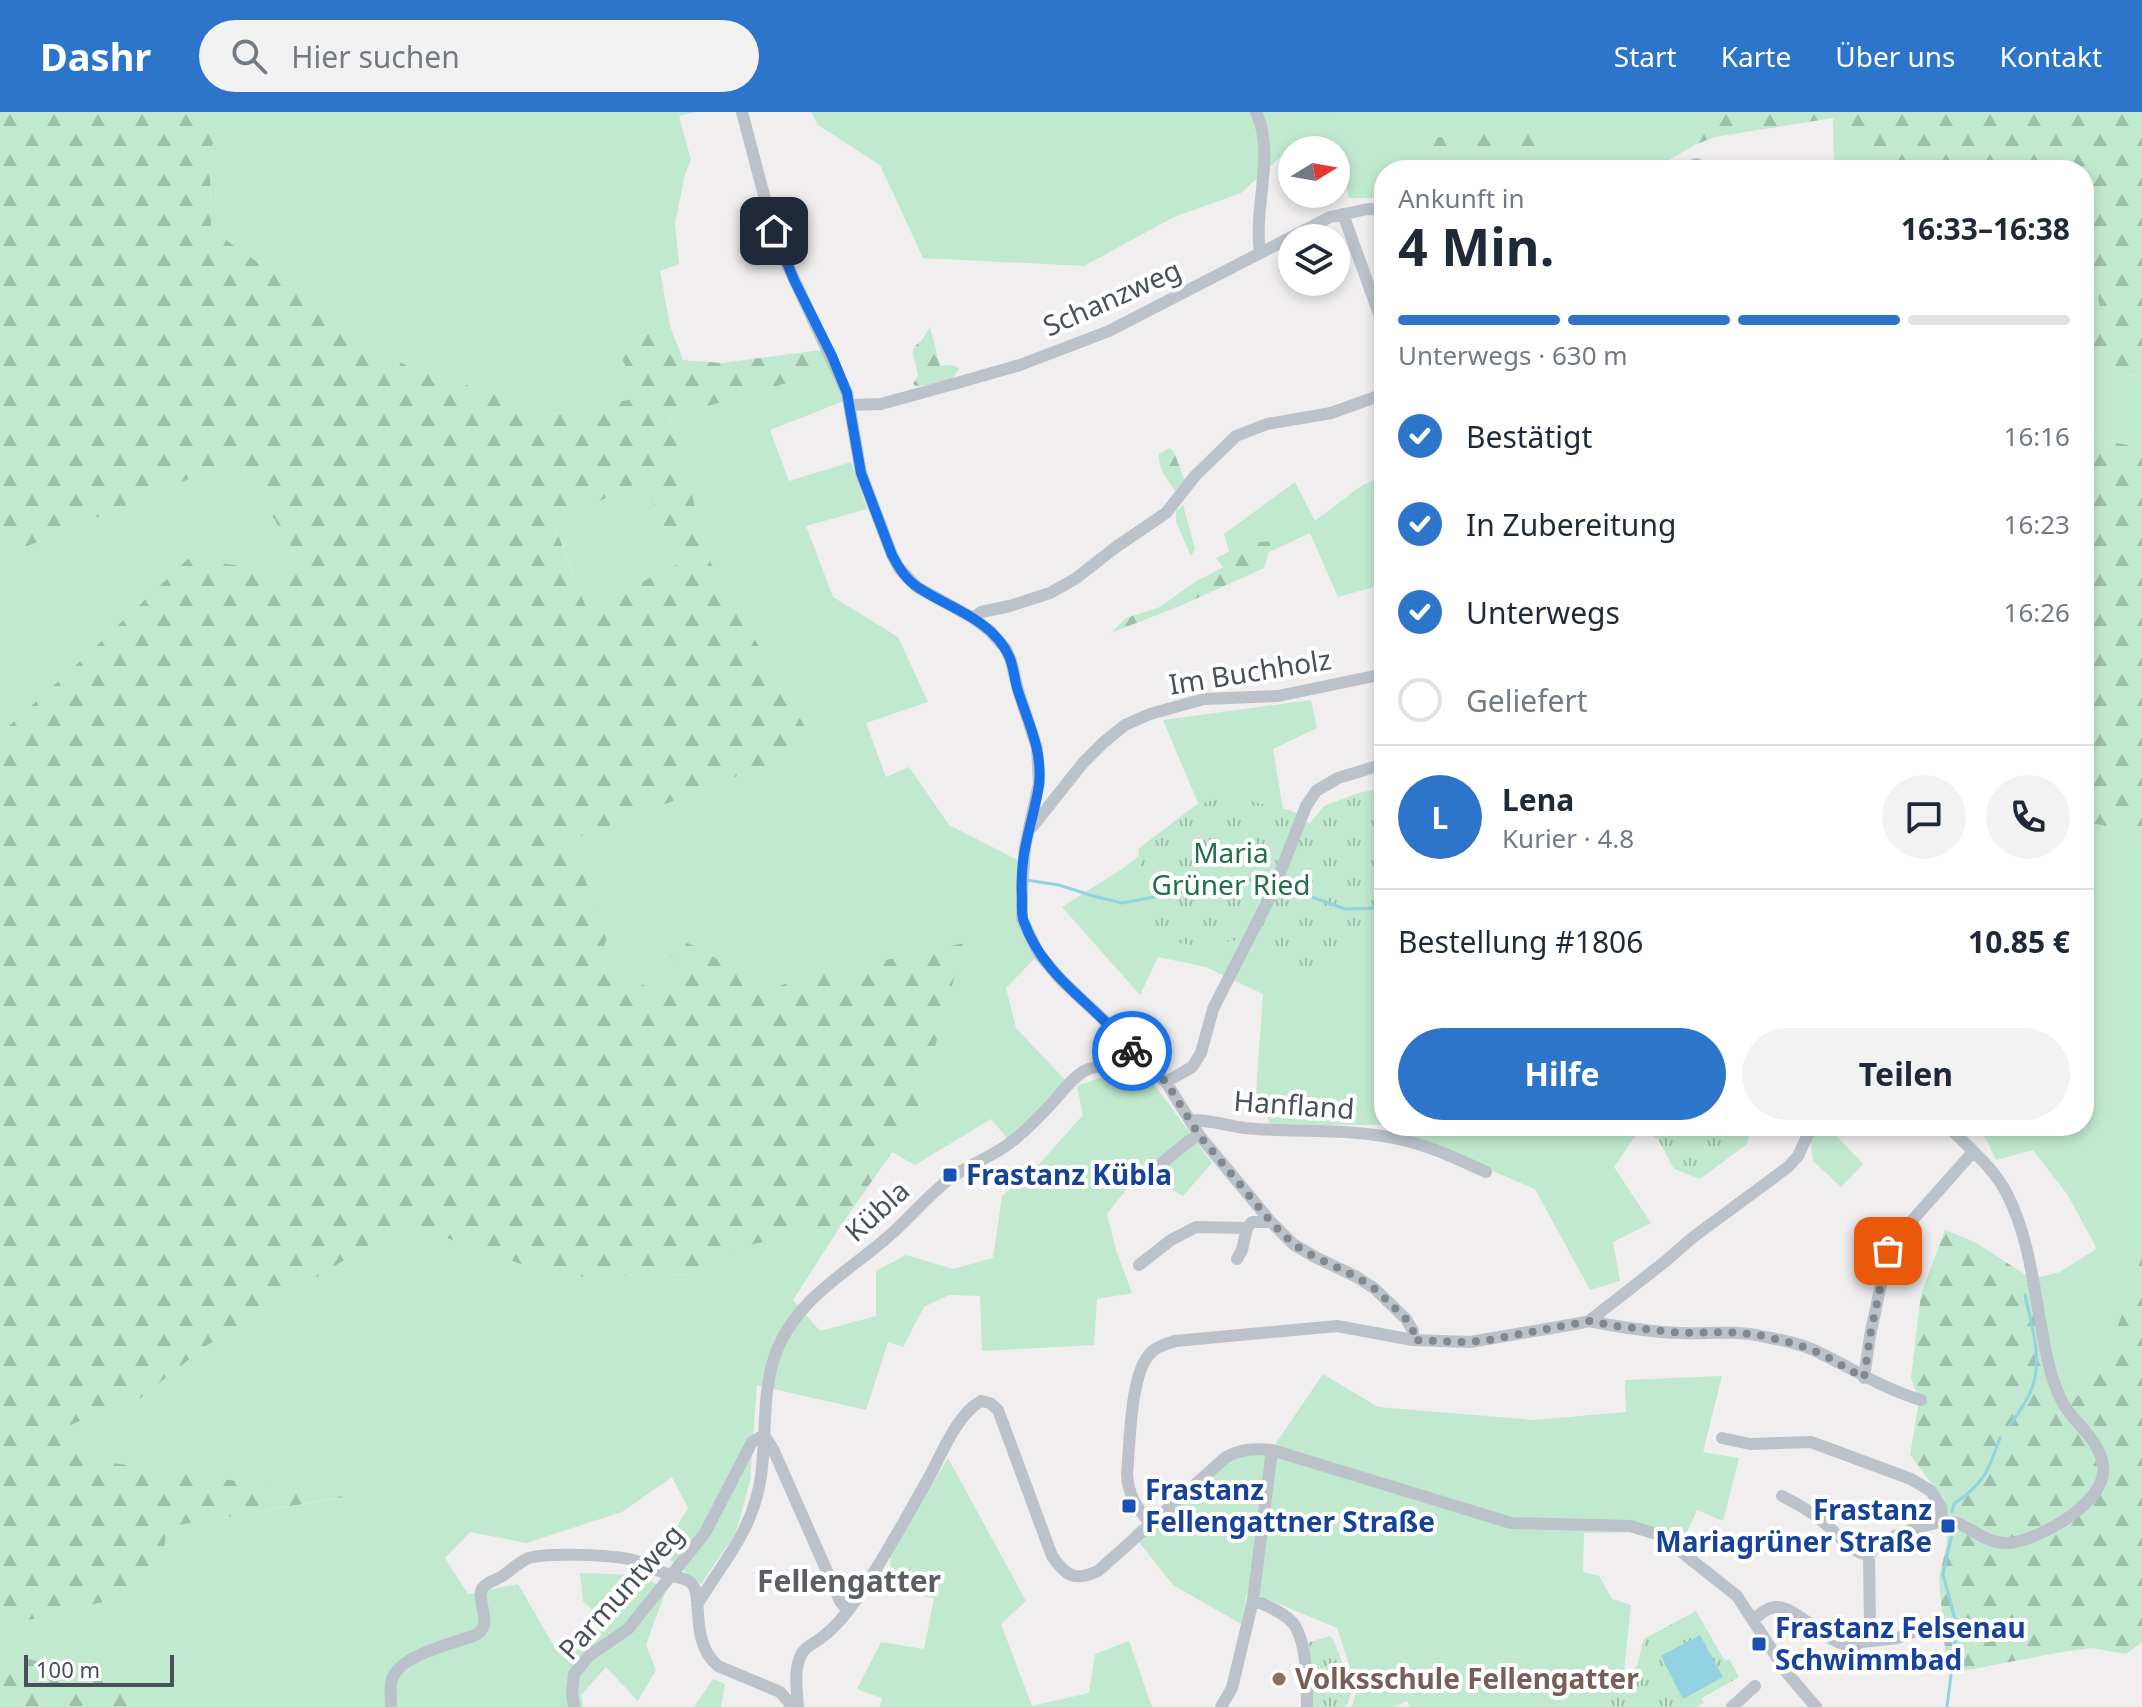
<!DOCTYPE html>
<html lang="de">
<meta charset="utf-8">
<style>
body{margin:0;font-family:"Noto Sans",sans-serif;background:#f2f2f3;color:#1f2937;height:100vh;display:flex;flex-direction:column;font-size:30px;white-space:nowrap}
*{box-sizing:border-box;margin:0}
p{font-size:26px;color:#747a83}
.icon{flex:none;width:44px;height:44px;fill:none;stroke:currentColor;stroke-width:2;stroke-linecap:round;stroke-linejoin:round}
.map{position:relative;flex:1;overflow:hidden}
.sheet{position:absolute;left:1374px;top:48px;width:720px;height:976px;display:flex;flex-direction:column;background:#fff;border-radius:32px;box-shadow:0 4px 12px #0003}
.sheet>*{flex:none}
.needle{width:52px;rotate:79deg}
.fabs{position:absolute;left:1278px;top:24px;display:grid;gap:16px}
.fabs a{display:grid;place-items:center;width:72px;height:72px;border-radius:50%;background:#fff;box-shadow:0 4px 12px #0003;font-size:40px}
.scale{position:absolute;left:24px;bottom:20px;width:150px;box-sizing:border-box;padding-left:8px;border:4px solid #485159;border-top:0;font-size:22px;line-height:28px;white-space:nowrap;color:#485159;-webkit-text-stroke:6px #fff;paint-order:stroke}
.pin{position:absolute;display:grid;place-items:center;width:68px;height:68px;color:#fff;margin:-34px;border-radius:16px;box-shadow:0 4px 12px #0006}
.courier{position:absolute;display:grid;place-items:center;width:80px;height:80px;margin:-40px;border:6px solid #1a73e8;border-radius:50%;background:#fff;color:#222;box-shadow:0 2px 10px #0007}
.head em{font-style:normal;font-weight:700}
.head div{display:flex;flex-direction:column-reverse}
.head{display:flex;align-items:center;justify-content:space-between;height:136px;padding:0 24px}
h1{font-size:52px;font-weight:700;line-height:60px}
.bar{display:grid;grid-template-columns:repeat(4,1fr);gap:12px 8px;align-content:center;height:96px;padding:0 24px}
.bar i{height:10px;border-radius:6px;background:#e0e1e3}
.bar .on{background:#2d75ca}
.bar p{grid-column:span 4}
.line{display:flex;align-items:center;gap:20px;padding:0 24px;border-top:2px solid #e0e1e3}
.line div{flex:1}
.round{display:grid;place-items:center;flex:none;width:84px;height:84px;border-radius:42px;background:#f2f2f3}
ol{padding:0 24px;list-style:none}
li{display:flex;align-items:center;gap:24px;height:88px}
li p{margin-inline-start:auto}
li .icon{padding:8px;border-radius:50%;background:#2d75ca;color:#fff;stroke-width:4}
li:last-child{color:#747a83}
li i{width:44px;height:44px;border:4px solid #e0e1e3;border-radius:50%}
.cta{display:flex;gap:16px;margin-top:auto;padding:16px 24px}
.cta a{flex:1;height:92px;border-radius:48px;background:#2d75ca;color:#fff;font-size:32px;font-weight:700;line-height:92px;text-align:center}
.cta a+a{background:#f2f2f3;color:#1f2937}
header{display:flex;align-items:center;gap:48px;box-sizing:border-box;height:112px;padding:0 40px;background:#2d75ca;color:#fff}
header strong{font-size:38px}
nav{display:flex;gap:44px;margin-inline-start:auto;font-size:28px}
.search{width:560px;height:72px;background:#f2f2f3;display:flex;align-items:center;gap:20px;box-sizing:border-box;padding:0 28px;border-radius:44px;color:#747a83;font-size:30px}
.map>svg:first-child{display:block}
.grass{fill:#c0e9cf}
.forest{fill:url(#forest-firs);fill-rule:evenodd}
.park{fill:url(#park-tufts)}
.water{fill:#92d2e1}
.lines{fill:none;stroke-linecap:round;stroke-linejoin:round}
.stream{stroke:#92d2e1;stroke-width:3}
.minor{stroke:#bbc2c9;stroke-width:12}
.done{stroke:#83888d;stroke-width:8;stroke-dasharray:0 14.4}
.route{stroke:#1a73e8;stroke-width:10}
.transit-dot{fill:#1a4fb4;stroke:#fff;stroke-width:3}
.education-dot{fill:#8d6e63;stroke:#fff;stroke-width:3}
.labels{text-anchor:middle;stroke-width:8;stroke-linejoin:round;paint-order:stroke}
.street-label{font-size:28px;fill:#485159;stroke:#fff}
.park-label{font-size:28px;fill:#217148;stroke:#fff}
.transit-label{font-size:28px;font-weight:bold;fill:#164399;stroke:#fff;text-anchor:start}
.education-label{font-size:28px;font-weight:bold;fill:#785e54;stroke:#fff;text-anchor:start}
.neighbourhood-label{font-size:30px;font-weight:bold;fill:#5b5e62;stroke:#fff}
</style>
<header>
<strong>Dashr</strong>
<div class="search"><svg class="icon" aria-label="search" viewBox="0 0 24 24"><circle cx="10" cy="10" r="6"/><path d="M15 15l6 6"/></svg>Hier suchen</div>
<nav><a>Start</a><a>Karte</a><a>Über uns</a><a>Kontakt</a></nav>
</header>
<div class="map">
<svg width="2142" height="1595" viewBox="0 0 2142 1595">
<defs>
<pattern id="forest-firs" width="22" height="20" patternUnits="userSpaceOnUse" patternTransform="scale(2)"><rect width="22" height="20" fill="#c0e9cf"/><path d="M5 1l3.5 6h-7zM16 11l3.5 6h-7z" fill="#9ebfab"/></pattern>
<pattern id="park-tufts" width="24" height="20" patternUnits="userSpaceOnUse" patternTransform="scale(2)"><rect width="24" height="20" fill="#c0e9cf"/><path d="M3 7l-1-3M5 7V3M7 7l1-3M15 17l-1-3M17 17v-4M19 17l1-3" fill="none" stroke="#9ebfab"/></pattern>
</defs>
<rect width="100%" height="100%" fill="#f0eeee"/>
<!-- grass -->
<path class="grass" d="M220,0H695L679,4L691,48L685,62L675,112L679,152L660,159L670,214L614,233L644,285L557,302L407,254L289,173L211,117L210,44Z
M811,0H1707L1695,33L1651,58H1384V86H1349L1344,63L1336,61V38H1292V48L1281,45L1241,81L1174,105L1084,154L923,146L880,53L818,13Z
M1833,6L1909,58H1834Z
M2084,169L2092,173L2101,193L2100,205L2131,264L2142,262V336L2084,324Z
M832,258L844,289L770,318L789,369L851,350L867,397L806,414L833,485L898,525L928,590L866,611L886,665L909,655L949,713L1018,748V812L1035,846L1006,876L1016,916L1067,970L1008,1027L991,1007L915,1053L892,1040L918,995L799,867L749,885L683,863L652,876L597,857L595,793L576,746L573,727L816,634L711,451L670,305Z
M237,347L311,466L86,544L0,622V451L6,443Z
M1384,363V472L1338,485L1310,421L1234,456L1224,422L1295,370L1315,409L1361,374Z
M642,368L681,450L587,498L554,411Z
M1311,588L1317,616L1273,637L1283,697L1318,717L1384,678V1013H1271L1256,981L1263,882L1206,855L1158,845L1140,883L1062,795L1122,757L1201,698L1163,608Z
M2084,710L2128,718L2142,739V1144L2118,1213L2090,1274L2065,1294L2032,1167L2060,1160L2096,1137L2095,1133L2067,1082L2033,1038L1996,1048L1983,1021L1998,1014H2084Z
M1139,952L1212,1051L1183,1084L1141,1059L1107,1102L1116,1138L1132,1181L1097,1187L1094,1233L982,1239L980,1184L949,1183L924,1195L903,1235L888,1230L866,1298L757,1273L750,1369L736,1420L701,1472L661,1441L688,1396L672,1365L622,1400L526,1431L470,1420L445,1446L468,1482L518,1472L558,1541L603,1508L583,1489L580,1461L641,1463L666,1478L646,1533L656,1558L638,1589L606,1555L581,1583L583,1595H129L128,1571L0,1540V1515L115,1487L167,1415L340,1386L114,1351L64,1316L104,1298L133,1292L206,1234L404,1111L558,1165L705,1162L754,1132L840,1115L793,1188L820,1219L876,1204V1159L906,1143L953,1157L993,1146L1002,1084L1040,1051L1083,1003L1077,974Z
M1388,1014H1746L1700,1051L1640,1017L1614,1055L1651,1111L1613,1130L1620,1169L1590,1178L1535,1077Z
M1808,1014H1833L1831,1018L1863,1052L1841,1075L1813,1049Z
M1323,1262L1378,1295L1534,1308L1626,1300L1625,1268L1722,1264L1703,1340L1739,1346L1723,1409L1697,1398L1677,1442L1650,1424L1638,1420L1584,1421L1583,1460L1599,1464L1612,1487L1631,1493L1623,1569L1598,1595H1410L1407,1589L1394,1595H1352L1357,1577L1337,1516L1260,1484L1247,1482L1241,1512L1173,1473L1131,1420L1215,1349L1274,1334Z
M948,1346L1026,1489L1001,1512L1032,1594L1089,1581L1095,1542L1129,1529L1152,1595H880L882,1586L857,1577L881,1530L924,1537L934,1486L892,1477L890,1444Z
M713,1567L725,1572L721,1595H694Z"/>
<!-- forest -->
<path class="forest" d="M0,0H220L210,44L211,117L289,173L407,254L557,302L643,285L614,233L670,214L683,248L722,251L822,238L832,258L670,305L711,451L816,634L574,727L576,746L595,792L614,802L597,857L652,876L683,863L666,836L688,831L732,855L749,885L799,867L964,831L918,995L892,1040L840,1115L754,1132L705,1162L558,1165L404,1111L206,1234L133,1292L104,1298L64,1316L114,1351L344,1385L167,1415L163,1445L115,1487L0,1515V622L86,544L189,446L310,465L237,347L6,443L0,451ZM642,368L681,450L587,498L554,412Z
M1294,0H1329V4C1319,14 1309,14 1295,12Z
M1707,0H2142V262C2104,270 2098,248 2089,218L2100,205C2101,191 2097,176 2084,169V58H1909L1833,6L1714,25L1695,33Z
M1398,17L1416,25H1453L1478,19L1507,22L1540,21L1535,35L1511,36L1496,44L1479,39L1450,38L1402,26Z
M930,215L940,254L950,253L959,256L952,268L936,272L916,274L913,272L918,264L913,241L914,235L922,228Z
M2084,324L2142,336V739L2128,718L2084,710Z
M1170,336L1174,340L1185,369L1175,379C1166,364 1159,361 1159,342Z
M1183,393L1195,437L1191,444L1176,410V399Z
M1272,429L1264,456L1182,493L1111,521L1126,506L1158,496L1195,470L1223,455L1216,446L1246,431Z
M1945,1118L1975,1130L2032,1167L2065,1294L2090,1274L2118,1213L2142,1144V1530L2126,1542L2091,1536L2056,1541L1947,1562L1939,1466L1947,1431L1945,1389L1910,1343L1919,1289L1911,1266L1921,1182Z
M0,1540L129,1571V1595H0Z"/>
<!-- park -->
<path class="park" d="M1384,676V820H1381L1293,871L1248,833L1245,827L1196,834L1152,826L1138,737L1196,693L1229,684L1289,698L1298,702L1307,715L1324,694L1358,681Z
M1651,1014H1751L1747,1032L1700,1067L1674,1057Z
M1696,1499L1725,1549L1729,1547L1739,1565L1702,1586L1704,1591L1696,1595H1598L1637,1554L1644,1527Z
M1330,1524L1334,1529L1352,1577L1348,1591L1344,1595H1313L1310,1555L1306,1531Z"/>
<!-- water -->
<path class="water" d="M1700,1523L1723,1565L1683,1587L1661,1544Z"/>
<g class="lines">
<!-- stream -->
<path class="stream" d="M1026,768L1059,773L1093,784L1122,791L1269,764
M1290,777L1345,797L1384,796
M2010,1313C2018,1302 2027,1289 2032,1276C2043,1247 2031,1211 2025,1183
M1952,1400L1954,1392C1984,1371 1988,1360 2000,1326
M1947,1595L1957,1515L1943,1462L1953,1417"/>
<!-- minor -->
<path class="minor" d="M742,0L770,106L781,139L847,281L861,361L892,443L899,456L917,475L973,506L990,519L1006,537L1011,549L1018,578L1037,636L1039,671L1025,735L1022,776V807L1039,842L1061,868L1120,923L1135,944L1166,970L1199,1023L1271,1110L1293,1132L1315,1145L1357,1165L1375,1177L1406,1207L1413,1219V1228
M1256,0C1276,42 1253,95 1260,141
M1677,58L1697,52L1698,58
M1343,102L1384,216
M851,293L881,292L950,273L1020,253L1109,219L1330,105L1368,97L1384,98
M973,506L981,500L1010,494L1050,481L1075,467L1116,435L1166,401L1195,364L1236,324L1267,312L1331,301L1384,282
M1032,715L1083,651L1104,630L1125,613L1150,602L1204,587L1278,584L1384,562
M1166,970L1192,955L1201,941L1213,897L1273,779L1306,694L1316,679L1338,666L1384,652
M1190,1009C1201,1006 1231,1014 1245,1016C1294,1021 1345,1016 1393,1026C1429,1033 1453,1045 1486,1060
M1145,1065L1189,1029L1199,1023
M1237,1147L1242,1138L1247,1116
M1139,1153L1171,1128L1196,1115L1247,1116L1252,1110H1271
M1589,1209C1619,1215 1650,1220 1681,1221C1708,1222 1734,1218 1761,1224C1781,1228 1803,1232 1820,1241C1855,1258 1884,1277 1921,1288
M1864,1266L1870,1224L1888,1139L1901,1121L1973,1040
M764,1323L773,1337L840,1489L848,1499
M1722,1326L1750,1332L1811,1330L1911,1367L1931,1379L1941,1395L1942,1409
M1782,1384C1796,1391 1810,1399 1822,1409C1838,1421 1848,1440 1869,1443
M1150,1411C1137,1396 1128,1383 1127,1362C1130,1332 1130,1267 1148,1244C1154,1235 1166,1232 1175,1229L1337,1214L1413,1228L1470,1230L1581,1211L1589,1209L1598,1202L1667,1148L1692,1126L1788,1055L1798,1044L1812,1014
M1253,1488C1264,1492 1289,1503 1295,1514C1307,1533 1307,1573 1307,1595
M697,1493C724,1448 753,1419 761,1364C767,1322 761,1278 777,1238C799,1184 849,1160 890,1123C912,1104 929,1082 952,1065C972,1051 997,1043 1015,1027C1029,1016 1041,1003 1054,989C1063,979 1072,966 1084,959C1099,951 1120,954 1135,944
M1753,1508C1759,1503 1766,1496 1775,1495C1803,1492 1853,1568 1870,1514L1869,1443C1873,1438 1877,1433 1882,1430C1897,1422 1941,1405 1957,1411C1974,1417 1987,1432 2007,1431C2038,1429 2109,1390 2103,1353C2099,1327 2076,1313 2064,1293C2057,1280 2052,1267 2049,1253C2035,1197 2034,1135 2007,1082C1994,1056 1968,1035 1948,1014
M1861,1530L1898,1526L1918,1518
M391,1595C391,1586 389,1573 393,1565C402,1543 453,1531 473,1524C500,1514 468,1482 487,1472C493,1468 498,1467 504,1463C511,1458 520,1449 529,1446C547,1440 614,1443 633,1448C646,1451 655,1458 667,1462C674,1465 684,1465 690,1470C705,1481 688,1529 718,1554L780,1580L793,1595
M574,1595L572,1582L574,1562L590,1543L628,1517L705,1421L752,1330L764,1323
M798,1595C797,1578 793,1557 802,1541C807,1533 814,1532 821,1526C835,1516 848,1500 858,1485C883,1448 905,1408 927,1369C941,1344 956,1303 981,1289L990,1291L998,1298L1052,1444C1066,1464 1074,1470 1098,1459L1226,1345C1242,1337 1254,1336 1272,1338L1511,1411L1630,1414L1660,1423L1737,1484L1787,1561L1816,1595
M1221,1595L1232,1576L1253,1488L1272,1338
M1732,1595L1755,1574"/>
</g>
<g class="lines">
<!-- done -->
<path class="done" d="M1132,939L1166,970L1199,1023L1271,1110L1293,1132L1315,1145L1357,1165L1375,1177L1406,1207L1413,1219V1228L1459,1230L1483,1229L1589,1209L1614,1214L1682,1221L1727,1220L1759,1223L1796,1232L1822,1242L1864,1266L1870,1224L1888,1139"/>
<!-- route -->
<path class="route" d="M774,119L794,168L832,244L847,281L861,361L892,443C899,456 906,468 919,476C949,496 992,507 1009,544C1014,555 1014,567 1018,579C1028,610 1043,639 1039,673C1036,693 1030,712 1026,732C1022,749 1021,769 1022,786C1022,794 1021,803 1024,810C1044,867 1097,893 1132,939"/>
</g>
<!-- markers -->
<g class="transit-dot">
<rect x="942" y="1055" width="16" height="16" rx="4"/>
<rect x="1121" y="1386" width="16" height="16" rx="4"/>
<rect x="1940" y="1406" width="16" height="16" rx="4"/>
<rect x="1751" y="1524" width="16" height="16" rx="4"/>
</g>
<circle class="education-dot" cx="1279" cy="1567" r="8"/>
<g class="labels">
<!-- street labels -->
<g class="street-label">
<text transform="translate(1112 186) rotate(-24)" y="10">Schanzweg</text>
<text transform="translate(1250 560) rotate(-9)" y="10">Im Buchholz</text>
<text transform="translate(1294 993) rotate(4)" y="10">Hanfland</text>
<text transform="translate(877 1099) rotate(-42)" y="10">Kübla</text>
<text transform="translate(621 1480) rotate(-48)" y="10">Parmuntweg</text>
</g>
<!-- park labels -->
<g class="park-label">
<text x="1231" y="751">Maria<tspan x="1231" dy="32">Grüner Ried</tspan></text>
</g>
<!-- transit labels -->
<g class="transit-label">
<text x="966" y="1073">Frastanz Kübla</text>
<text x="1145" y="1388">Frastanz<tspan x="1145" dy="32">Fellengattner Straße</tspan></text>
<text x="1932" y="1408" text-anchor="end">Frastanz<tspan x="1932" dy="32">Mariagrüner Straße</tspan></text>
<text x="1775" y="1526">Frastanz Felsenau<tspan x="1775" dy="32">Schwimmbad</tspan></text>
</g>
<!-- education labels -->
<g class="education-label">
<text x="1295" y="1577">Volksschule Fellengatter</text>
</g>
<!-- neighbourhood labels -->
<g class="neighbourhood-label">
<text x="849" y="1480">Fellengatter</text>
</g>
</g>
</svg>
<div class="fabs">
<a><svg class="needle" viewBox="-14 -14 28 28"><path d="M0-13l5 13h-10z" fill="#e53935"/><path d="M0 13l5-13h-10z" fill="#747a83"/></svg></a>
<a><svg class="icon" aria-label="layers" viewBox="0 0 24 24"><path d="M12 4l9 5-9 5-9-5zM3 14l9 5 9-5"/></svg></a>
</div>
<div class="scale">100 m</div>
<div class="pin" style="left:1888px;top:1139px;background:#ea580c"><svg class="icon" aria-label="bag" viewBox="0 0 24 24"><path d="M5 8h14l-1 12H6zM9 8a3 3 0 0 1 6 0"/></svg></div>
<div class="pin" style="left:774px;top:119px;background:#1f2937"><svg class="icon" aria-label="home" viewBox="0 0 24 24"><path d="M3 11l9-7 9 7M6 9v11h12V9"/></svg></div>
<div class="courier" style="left:1132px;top:939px"><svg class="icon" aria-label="bike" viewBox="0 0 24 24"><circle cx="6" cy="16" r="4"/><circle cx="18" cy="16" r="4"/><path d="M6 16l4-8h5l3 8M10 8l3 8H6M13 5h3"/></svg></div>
<section class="sheet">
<div class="head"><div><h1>4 Min.</h1><p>Ankunft in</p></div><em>16:33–16:38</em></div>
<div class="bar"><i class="on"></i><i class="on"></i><i class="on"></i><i></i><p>Unterwegs · 630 m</p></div>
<ol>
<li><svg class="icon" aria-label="check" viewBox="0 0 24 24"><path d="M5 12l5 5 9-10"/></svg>Bestätigt<p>16:16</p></li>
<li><svg class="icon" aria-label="check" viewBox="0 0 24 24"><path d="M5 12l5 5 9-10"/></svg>In Zubereitung<p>16:23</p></li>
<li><svg class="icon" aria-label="check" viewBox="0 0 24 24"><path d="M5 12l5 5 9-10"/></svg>Unterwegs<p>16:26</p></li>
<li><i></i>Geliefert</li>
</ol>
<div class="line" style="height:144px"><b class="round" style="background:#2d75ca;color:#fff">L</b><div><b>Lena</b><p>Kurier · 4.8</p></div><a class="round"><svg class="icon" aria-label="chat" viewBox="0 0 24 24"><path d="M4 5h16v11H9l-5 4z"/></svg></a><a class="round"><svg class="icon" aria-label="phone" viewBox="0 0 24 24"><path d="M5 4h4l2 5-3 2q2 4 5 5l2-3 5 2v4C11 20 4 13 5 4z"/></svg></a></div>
<div class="line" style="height:104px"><div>Bestellung #1806</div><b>10.85 €</b></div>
<div class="cta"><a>Hilfe</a><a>Teilen</a></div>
</section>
</div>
